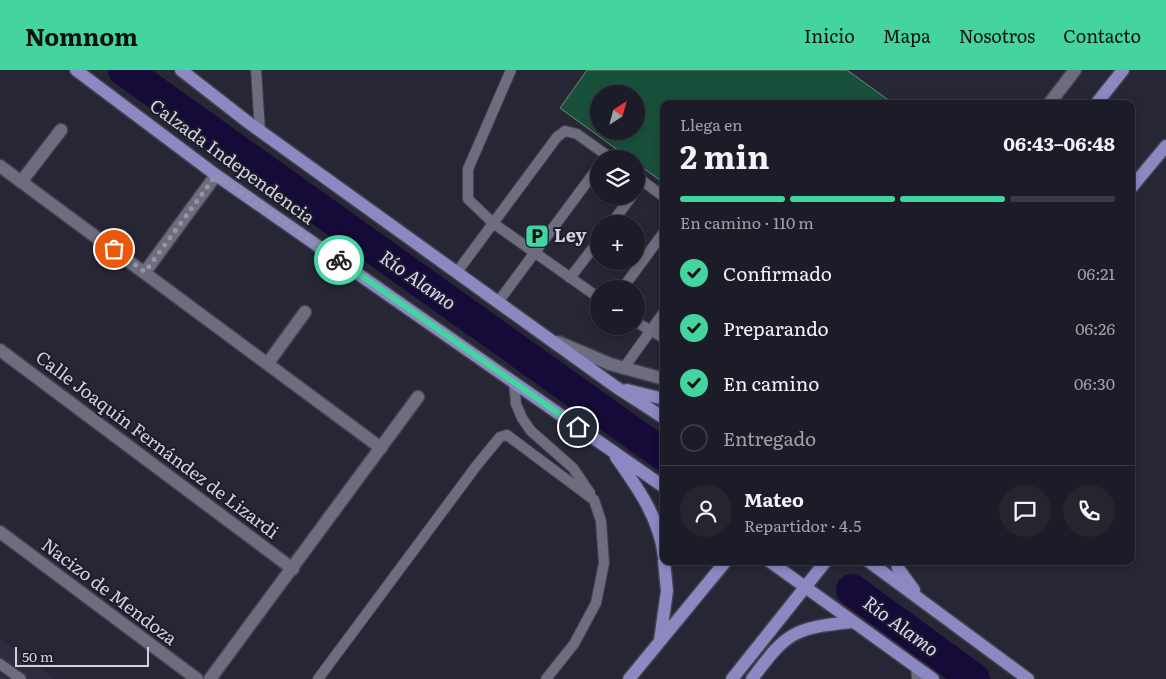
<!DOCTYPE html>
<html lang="es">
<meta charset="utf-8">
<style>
body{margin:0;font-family:Literata,serif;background:#252530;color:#f1f3f6;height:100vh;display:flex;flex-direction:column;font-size:19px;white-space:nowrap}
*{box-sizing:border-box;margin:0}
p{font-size:16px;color:#a0a1a8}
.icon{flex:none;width:28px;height:28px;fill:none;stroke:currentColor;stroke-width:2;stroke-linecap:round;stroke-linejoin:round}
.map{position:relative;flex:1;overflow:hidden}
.panel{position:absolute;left:660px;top:30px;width:475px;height:465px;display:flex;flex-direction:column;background:#1c1c28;border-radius:10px;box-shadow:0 2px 8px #0003,0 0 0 1px #3a3a45}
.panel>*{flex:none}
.needle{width:32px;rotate:36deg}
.controls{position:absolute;left:590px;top:15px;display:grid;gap:10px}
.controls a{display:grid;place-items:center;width:55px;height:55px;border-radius:50%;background:#1c1c28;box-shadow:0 2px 8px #0003,0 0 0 1px #3a3a45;font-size:25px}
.scale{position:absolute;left:15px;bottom:12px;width:134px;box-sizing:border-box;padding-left:5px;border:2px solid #d1d1db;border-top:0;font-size:14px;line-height:18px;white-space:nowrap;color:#d1d1db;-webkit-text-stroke:4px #1d1c2b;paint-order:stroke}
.pin{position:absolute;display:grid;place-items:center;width:42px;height:42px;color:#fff;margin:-21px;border:2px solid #fff;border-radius:50%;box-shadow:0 1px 5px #0007}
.courier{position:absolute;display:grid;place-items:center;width:50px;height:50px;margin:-25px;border:4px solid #44d49f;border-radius:50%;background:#fff;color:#222;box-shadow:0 1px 6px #0007}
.summary em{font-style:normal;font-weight:700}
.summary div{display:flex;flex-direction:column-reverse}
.summary{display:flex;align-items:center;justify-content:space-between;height:85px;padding:0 20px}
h1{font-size:32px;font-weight:700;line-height:38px}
.bar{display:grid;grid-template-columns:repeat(4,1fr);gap:8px 5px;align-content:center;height:60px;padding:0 20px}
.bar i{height:6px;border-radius:4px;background:#3a3a45}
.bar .selected{background:#44d49f}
.bar p{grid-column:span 4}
.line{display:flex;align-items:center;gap:12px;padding:0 20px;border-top:1px solid #3a3a45}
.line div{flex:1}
.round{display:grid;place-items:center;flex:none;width:52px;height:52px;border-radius:26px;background:#252530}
ol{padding:0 20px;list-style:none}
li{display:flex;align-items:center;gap:15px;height:55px}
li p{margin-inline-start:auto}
li .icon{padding:5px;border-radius:50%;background:#44d49f;color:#111;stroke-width:4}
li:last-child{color:#a0a1a8}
li i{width:28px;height:28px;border:2px solid #3a3a45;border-radius:50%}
header{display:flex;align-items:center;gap:30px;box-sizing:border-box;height:70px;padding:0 25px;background:#44d49f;color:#111}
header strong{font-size:24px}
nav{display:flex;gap:28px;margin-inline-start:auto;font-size:18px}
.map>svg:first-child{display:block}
.built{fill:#2d2c41}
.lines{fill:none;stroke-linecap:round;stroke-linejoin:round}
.river{stroke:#150a38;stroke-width:32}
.building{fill:#19503b;stroke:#73877e;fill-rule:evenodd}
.service-casing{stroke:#42414e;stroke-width:12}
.minor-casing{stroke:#42414e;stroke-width:15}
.primary-casing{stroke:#42414e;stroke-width:15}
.service{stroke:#6e6d7f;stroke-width:10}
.minor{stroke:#6e6d7f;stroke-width:12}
.primary{stroke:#8c88c2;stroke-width:12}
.done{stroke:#9595a1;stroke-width:5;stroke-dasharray:0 9}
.route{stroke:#44d49f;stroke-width:6}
.labels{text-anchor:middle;stroke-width:4;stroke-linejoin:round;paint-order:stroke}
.street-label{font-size:18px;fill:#d1d1db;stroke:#1d1c2b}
.poi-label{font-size:18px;font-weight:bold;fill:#d1d1db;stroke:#1d1c2b;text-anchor:start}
.water-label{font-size:19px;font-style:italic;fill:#d9d8fa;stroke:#1d1c2b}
</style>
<header>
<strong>Nomnom</strong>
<nav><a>Inicio</a><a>Mapa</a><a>Nosotros</a><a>Contacto</a></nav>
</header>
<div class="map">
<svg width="1166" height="609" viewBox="0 0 1166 609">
<rect width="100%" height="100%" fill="#262635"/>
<!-- built -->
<path class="built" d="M0,568L55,609H0Z"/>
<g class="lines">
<!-- river -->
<path class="river" d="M124,0L664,385
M852,520L974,609"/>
</g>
<!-- building -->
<path class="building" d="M587,0H847L894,34H664V113L636,93V89H630L560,38ZM599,24H636V61H599Z"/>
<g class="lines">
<!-- service casing -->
<g class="service-casing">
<path id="service" d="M256,0L260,61
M511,0L468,99V129L493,153L599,228
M636,106L664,127
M611,154L632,126
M457,202L557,67L565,61L577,64L612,89
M570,208L599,170
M622,219L664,162
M498,232L599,96
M636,252L664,268
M623,299L664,242
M514,312L516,334L522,348L531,361L573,398L590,423
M0,594L21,609
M916,597L917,609
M318,609L477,395L500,367L507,365L594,430L601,451L604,493L596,533L574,574L546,609"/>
</g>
<!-- minor casing -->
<g class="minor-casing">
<path id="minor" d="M1049,34L1075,0
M0,96L381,378
M21,112L61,60
M145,202L216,105
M558,272L610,294L664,309
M0,280L293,499
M268,293L305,242
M0,462L197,609
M210,609L418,327"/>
</g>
<!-- primary casing -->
<g class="primary-casing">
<path id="primary" d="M76,0L216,105L664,417
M181,0L249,53L616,317L664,348
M1096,34L1123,0
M1131,118L1166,76
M627,320L664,329
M616,387C638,418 660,449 664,487
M769,491L933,609
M868,491L1028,609
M896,491L898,498L914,520
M660,570L667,521L664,491
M629,609L726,491
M732,609L826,491
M752,609C787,562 793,558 852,552"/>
</g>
<!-- service -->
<use href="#service" class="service"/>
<!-- minor -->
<use href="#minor" class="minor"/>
<!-- primary -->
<use href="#primary" class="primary"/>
</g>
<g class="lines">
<!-- done -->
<path class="done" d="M114,179L145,202L216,105L339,190"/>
<!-- route -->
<path class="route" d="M339,190L578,357"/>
</g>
<!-- icons -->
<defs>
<g id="parking-square" transform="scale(1.25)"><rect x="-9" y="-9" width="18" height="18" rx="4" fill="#44d49f" stroke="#1d1c2b"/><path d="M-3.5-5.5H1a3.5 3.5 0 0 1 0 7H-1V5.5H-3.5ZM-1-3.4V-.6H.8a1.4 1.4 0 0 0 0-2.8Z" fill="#111"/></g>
</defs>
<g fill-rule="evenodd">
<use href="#parking-square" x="537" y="166"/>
</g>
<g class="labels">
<!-- street labels -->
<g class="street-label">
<text transform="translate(232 92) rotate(36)" y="6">Calzada Independencia</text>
<text transform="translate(157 375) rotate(37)" y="6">Calle Joaquín Fernández de Lizardi</text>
<text transform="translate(109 522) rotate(37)" y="6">Nacizo de Mendoza</text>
</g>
<!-- poi labels -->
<g class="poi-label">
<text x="554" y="172">Ley</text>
</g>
<!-- water labels -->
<g class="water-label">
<text transform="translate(418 210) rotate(35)" y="7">Río Alamo</text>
<text transform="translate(901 556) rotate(36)" y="7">Río Alamo</text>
</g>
</g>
</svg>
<div class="controls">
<a><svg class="needle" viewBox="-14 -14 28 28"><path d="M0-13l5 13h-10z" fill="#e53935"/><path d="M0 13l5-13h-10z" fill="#a0a1a8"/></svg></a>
<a><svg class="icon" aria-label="layers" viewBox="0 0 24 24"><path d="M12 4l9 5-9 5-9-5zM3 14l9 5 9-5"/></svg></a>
<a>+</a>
<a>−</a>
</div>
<div class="scale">50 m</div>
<div class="pin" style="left:114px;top:179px;background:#ea580c"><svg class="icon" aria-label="bag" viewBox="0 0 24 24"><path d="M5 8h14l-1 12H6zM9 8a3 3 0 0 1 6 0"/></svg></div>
<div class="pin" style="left:578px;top:357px;background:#1f2937"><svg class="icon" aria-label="home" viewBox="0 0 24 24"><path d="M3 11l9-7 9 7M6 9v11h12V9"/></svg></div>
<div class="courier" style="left:339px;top:190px"><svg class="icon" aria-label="bike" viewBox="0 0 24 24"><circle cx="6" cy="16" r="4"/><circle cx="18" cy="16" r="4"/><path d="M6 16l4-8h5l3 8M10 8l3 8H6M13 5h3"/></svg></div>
<section class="panel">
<div class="summary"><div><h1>2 min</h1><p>Llega en</p></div><em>06:43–06:48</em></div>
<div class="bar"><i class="selected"></i><i class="selected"></i><i class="selected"></i><i></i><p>En camino · 110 m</p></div>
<ol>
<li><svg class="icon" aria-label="check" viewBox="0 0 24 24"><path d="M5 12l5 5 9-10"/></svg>Confirmado<p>06:21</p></li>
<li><svg class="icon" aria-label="check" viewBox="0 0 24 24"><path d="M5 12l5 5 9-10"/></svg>Preparando<p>06:26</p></li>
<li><svg class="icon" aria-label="check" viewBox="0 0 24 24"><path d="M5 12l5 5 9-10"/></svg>En camino<p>06:30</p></li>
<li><i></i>Entregado</li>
</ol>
<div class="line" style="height:90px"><a class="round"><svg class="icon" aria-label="person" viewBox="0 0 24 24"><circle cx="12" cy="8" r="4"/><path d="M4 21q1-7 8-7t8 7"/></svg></a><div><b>Mateo</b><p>Repartidor · 4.5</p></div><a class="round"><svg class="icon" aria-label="chat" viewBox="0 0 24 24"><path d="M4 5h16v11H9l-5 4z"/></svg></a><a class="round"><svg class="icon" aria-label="phone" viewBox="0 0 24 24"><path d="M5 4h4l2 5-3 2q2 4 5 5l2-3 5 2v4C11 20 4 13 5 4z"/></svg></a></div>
</section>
</div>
